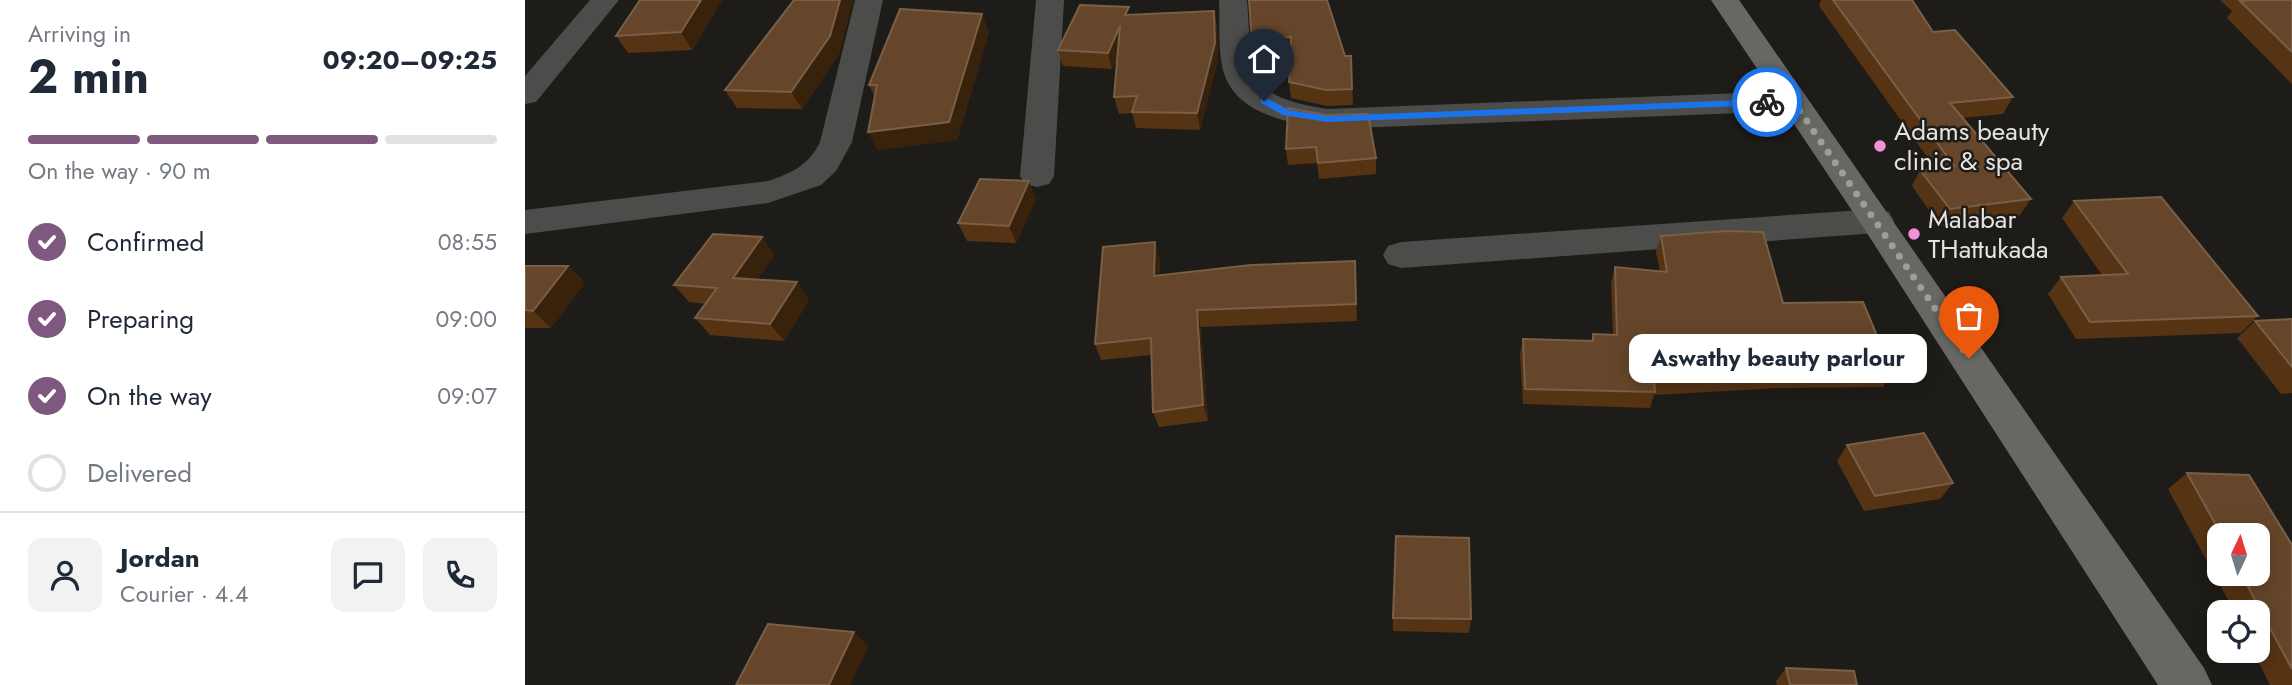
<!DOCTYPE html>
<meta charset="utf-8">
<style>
body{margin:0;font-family:Jost,sans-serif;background:#f2f2f3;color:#1f2937;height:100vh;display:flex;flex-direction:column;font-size:26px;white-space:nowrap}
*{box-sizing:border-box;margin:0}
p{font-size:23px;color:#747a83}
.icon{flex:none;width:38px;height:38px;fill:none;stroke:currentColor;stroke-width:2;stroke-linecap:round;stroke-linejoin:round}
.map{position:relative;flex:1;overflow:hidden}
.sheet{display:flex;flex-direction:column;background:#fff;width:525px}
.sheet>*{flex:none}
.needle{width:46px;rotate:4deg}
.tools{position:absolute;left:1682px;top:523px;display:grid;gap:14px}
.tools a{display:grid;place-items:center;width:63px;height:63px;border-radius:14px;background:#fff;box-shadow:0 4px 18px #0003;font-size:35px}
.pin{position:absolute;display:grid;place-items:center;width:60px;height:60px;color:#fff;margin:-72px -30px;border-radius:50% 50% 50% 0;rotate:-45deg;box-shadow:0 0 7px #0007}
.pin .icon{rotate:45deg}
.courier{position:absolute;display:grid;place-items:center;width:70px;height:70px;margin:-35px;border:5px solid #1a73e8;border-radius:50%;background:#fff;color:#222;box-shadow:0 2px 9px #0007}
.bubble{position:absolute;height:49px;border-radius:14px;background:#fff;box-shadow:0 4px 18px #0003;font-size:23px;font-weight:700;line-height:49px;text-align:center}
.overview em{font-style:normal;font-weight:700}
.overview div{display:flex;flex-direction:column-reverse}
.overview{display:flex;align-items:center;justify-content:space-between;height:119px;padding:0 28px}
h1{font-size:46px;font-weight:700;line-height:52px}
.bar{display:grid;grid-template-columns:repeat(4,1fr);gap:10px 7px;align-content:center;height:84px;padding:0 28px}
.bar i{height:9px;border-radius:5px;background:#e0e1e3}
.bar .current{background:#7e587f}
.bar p{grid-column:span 4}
.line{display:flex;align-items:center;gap:18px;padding:0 28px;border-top:2px solid #e0e1e3}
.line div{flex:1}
.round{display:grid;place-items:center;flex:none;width:74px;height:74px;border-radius:14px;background:#f2f2f3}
ol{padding:0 28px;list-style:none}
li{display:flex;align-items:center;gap:21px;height:77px}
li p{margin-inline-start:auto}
li .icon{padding:7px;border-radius:50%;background:#7e587f;color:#fff;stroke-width:4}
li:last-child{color:#747a83}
li i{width:38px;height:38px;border:4px solid #e0e1e3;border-radius:50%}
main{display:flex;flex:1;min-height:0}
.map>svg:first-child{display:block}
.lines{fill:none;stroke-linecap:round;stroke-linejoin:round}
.minor{fill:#4c4c4a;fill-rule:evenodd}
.secondary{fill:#676764;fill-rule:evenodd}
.wall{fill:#563313;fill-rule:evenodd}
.shaded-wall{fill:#39220c}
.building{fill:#65462a;stroke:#795f46;stroke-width:2}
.route{fill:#1a73e8}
.done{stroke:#9f9d9b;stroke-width:7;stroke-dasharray:0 12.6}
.poi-dot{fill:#f291d6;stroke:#1e1c19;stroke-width:2.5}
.labels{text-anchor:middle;stroke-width:5;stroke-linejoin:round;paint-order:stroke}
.poi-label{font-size:26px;fill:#e4e3e1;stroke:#1e1c19;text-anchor:start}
</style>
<main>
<section class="sheet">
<div class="overview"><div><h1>2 min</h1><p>Arriving in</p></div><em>09:20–09:25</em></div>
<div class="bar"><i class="current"></i><i class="current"></i><i class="current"></i><i></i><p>On the way · 90 m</p></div>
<ol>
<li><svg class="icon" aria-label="check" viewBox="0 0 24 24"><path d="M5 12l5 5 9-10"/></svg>Confirmed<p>08:55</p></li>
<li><svg class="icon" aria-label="check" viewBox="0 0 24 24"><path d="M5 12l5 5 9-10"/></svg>Preparing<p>09:00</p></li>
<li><svg class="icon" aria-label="check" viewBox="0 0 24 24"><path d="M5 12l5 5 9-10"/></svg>On the way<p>09:07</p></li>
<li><i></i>Delivered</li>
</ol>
<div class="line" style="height:126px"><a class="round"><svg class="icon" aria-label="person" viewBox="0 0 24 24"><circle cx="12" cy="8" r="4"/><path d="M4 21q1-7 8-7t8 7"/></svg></a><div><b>Jordan</b><p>Courier · 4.4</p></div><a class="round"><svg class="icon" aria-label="chat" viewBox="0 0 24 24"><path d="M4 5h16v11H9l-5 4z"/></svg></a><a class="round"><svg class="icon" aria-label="phone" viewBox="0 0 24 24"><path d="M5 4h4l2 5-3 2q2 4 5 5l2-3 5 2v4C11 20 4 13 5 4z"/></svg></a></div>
</section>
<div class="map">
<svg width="1767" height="685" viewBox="0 0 1767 685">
<rect width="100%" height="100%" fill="#1e1c19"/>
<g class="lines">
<!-- minor -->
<path class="minor" d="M65,0H94L11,102L0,104V76Z
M330,0H358L327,142L311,171L296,185L243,203L0,234V210L243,181C267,173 284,165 295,142Z
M511,0H539L529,176L524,184L512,187L500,184L495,176Z
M694,0H722C728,74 717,96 802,109L1268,91L1279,94L1283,101L1279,108L1268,111L802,129C761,122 707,114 697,66C693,44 695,22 694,0Z
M1352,209L1364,212L1369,221L1364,230L1352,233L876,268L863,264L858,255L863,246L876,242Z"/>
<!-- secondary -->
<path class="secondary" d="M1186,0H1214L1679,668L1687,685H1633L1340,230Z"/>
</g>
<!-- wall -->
<path class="wall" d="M197,0L167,50L103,53L91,36Z
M269,0H328L314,54L277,109L212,108L200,90Z
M1296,0H1387L1408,32L1488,97L1478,114L1437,118L1506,199L1495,215L1415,226L1387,186L1395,170L1410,168L1294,6Z
M1695,0H1767V84L1702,18L1707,11Z
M689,11L692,27L693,59L675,130L611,128L607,113L594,114L589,97L593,57L587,69L538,66L533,50L605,15Z
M464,32L432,140L352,150L350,97L344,85Z
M727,42L820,56H826L828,105L802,106L766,98L764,82L765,53L729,58Z
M763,108L851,158V174L794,179L792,163L763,165L761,149Z
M511,199L491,243L442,241L433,223Z
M1549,201L1733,316L1716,333L1551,339L1523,294L1536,277L1577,275L1537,218Z
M1136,236L1258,303L1367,372L1358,387L1253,388L1129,395L1125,408L998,404L995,354L998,339L1066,341L1068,334L1088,335L1086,283L1090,267L1135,271L1131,252Z
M237,237L249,255L232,280L284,300L259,341L185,335L170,318L181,304L164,302L149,285Z
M635,258L634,276L830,261L832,321L676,327L683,421L634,427L628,412L627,355L576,360L570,344Z
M0,266H43L60,283L26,328H0Z
M1767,319V393L1756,394L1712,338L1730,321Z
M1322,445L1428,483L1415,499L1339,511L1312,461Z
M1662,473L1767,545V685H1745L1728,651H1732V612H1708L1702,601L1703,600L1643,489ZM1694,536H1732V574H1694Z
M868,618L946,619L944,633L868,631Z
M1261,668L1332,685H1252L1251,681Z"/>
<!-- shaded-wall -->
<path class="shaded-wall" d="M176,0H197L167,50L156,32Z
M315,0H328L314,54L277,109L266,92Z
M689,11L692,27L693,59L675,130L672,113Z
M457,14L464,32L432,140L352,150L343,132Z
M595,26L599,42L587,69L583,53Z
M766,37L768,53L729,58L727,42Z
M504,181L511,199L491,243L484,226Z
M237,237L249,255L222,296L208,278Z
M630,242L635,258L634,293L629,276Z
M43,266L60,283L26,328L8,311Z
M272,282L284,300L259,341L245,324Z
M672,310L676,327L683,421L678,405Z
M329,632L344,646L325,685H304Z"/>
<!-- building -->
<path class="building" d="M115,0H176L156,32L91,36Z
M269,0H315L305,36L266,92L200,90Z
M724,0H802L820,56H826L827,89L801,90L764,82L766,37L727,42Z
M1308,0H1387L1408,32L1430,30L1488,97L1425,103L1506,199L1425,209L1395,170L1429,166Z
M1726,0H1767V52L1715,1Z
M555,5L604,7L600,15L689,11L690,43L672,113L607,112L612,96L589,97L595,26L583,53L533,50Z
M375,9L457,14L424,122L343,132L352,85H344Z
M763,108L800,115L843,114L851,158L793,163L791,147L761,149Z
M455,179L504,181L484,226L433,223Z
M1636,197L1733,316L1565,322L1536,277L1603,274L1549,201Z
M1201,231L1238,232L1258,303L1338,302L1367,372H1261L1129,380L1130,392L1000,389L998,339L1068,341V334L1092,335L1090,267L1142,272L1136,236Z
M188,234L237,237L208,278L272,282L245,324L170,318L192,288L149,285Z
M630,242L629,276L726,265L830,261L831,304L672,310L678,405L628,412L626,338L570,344L578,247Z
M0,266H43L8,311L0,310Z
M1767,319V367L1730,321Z
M1399,433L1428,483L1350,496L1322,445Z
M1662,473L1724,475L1767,545V669L1723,587H1725L1718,574H1732V536H1697Z
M871,536L944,538L946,619L868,618Z
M243,624L329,632L304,685H211Z
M1261,668L1329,671L1332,685H1265Z"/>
<!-- route -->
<path class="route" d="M736,99H743L764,110L802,116L1242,99L1246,102L1242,105L802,122L758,115L736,103Z"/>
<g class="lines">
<!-- done -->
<path class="done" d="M1242,102L1268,101L1444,358"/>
</g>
<!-- markers -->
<g class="poi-dot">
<circle cx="1355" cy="146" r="7"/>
<circle cx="1389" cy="234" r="7"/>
</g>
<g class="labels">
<!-- poi labels -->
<g class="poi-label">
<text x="1369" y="140">Adams beauty<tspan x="1369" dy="30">clinic &amp; spa</tspan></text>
<text x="1403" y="228">Malabar<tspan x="1403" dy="30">THattukada</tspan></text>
</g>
</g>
</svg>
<div class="tools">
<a><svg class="needle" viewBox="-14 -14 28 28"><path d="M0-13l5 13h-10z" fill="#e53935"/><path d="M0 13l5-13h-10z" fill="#747a83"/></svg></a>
<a><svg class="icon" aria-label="locate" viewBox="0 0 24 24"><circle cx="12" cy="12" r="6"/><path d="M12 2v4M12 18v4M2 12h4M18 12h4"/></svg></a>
</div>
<div class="pin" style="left:1444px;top:358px;background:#ea580c"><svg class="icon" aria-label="bag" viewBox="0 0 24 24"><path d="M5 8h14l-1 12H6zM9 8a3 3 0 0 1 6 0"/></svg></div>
<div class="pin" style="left:739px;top:101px;background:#1f2937"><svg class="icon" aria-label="home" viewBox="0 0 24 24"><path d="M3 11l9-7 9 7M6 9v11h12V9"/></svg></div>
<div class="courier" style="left:1242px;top:102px"><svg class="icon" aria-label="bike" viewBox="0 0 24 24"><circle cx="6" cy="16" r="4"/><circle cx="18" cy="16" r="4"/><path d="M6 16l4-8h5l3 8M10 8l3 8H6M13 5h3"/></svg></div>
<div class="bubble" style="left:1104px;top:334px;width:298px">Aswathy beauty parlour</div>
</div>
</main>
